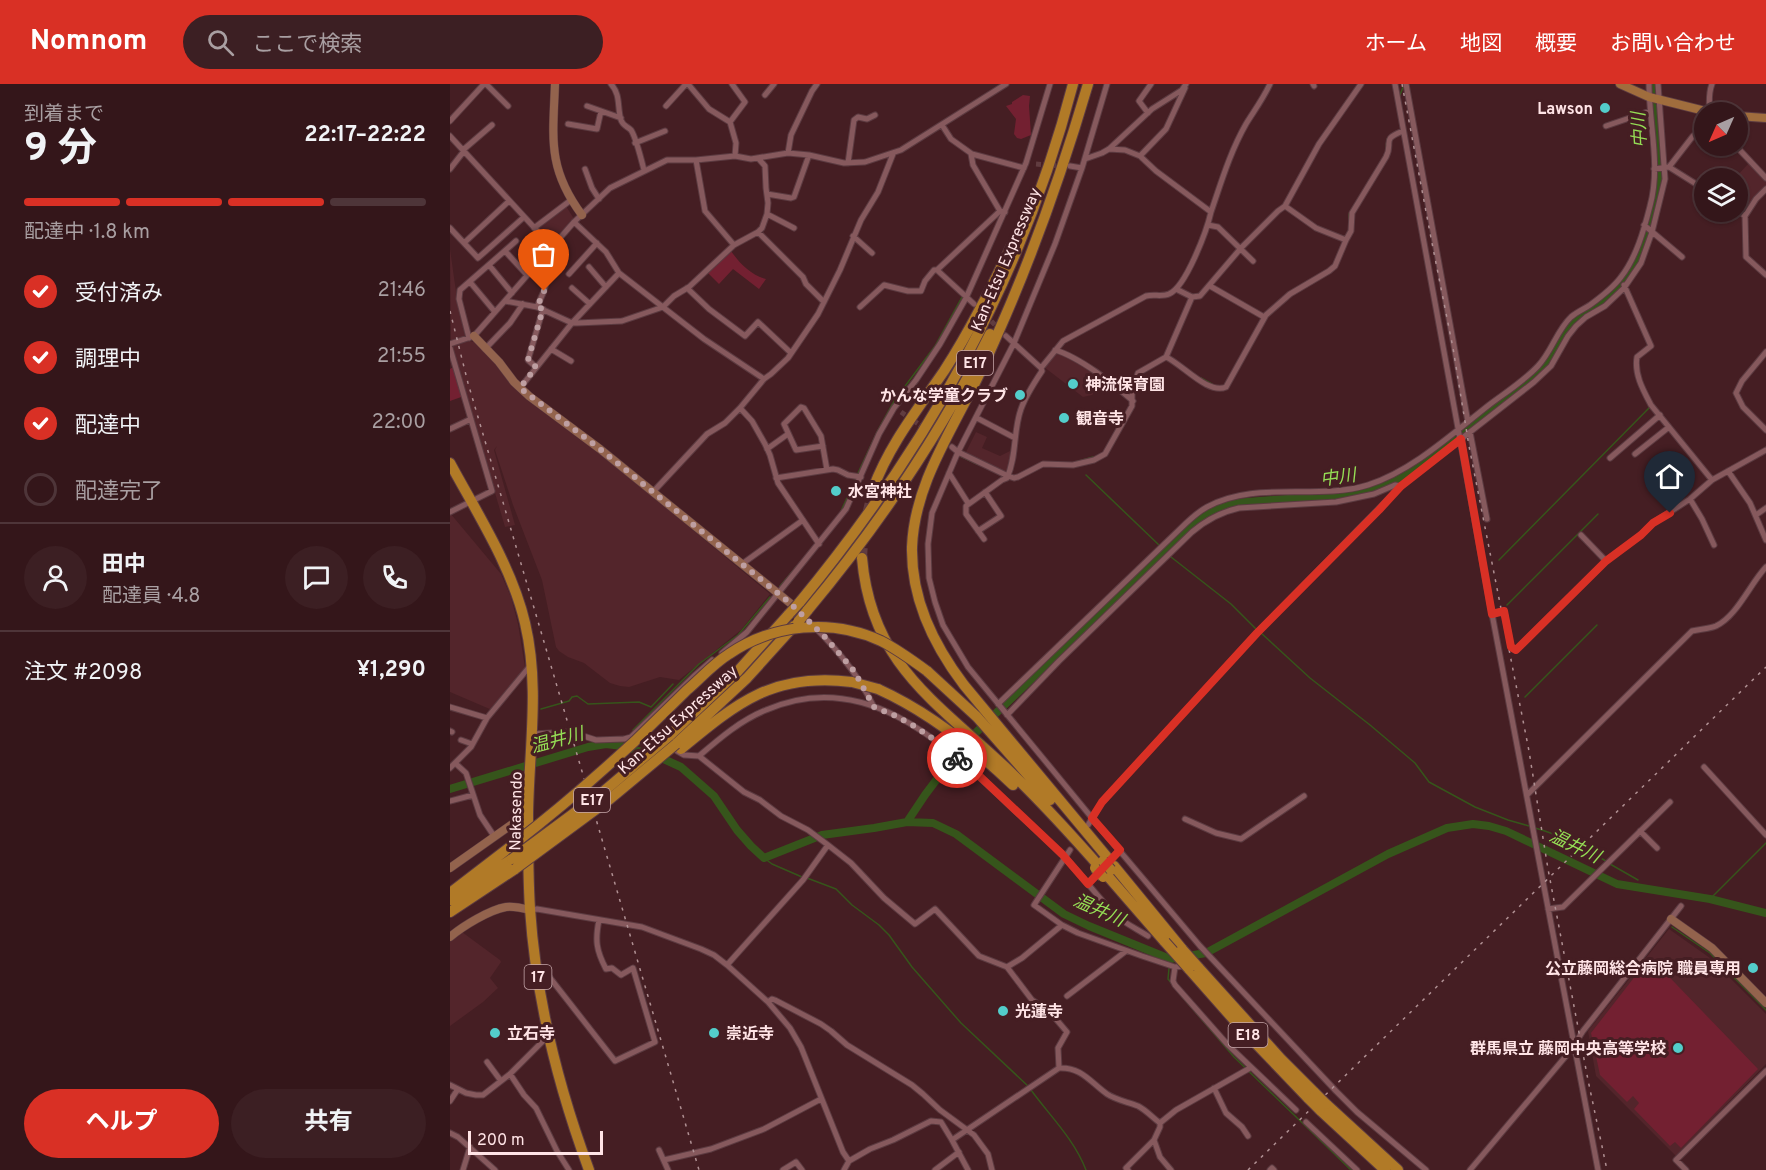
<!DOCTYPE html>
<html lang="ja">
<meta charset="utf-8">
<style>
body{margin:0;font-family:Overpass,"Noto Sans JP",sans-serif;background:#3c1f23;color:#f1f3f6;height:100vh;display:flex;flex-direction:column;font-size:22px;white-space:nowrap}
*{box-sizing:border-box;margin:0}
p{font-size:20px;color:#a99fa2}
.icon{flex:none;width:33px;height:33px;fill:none;stroke:currentColor;stroke-width:2;stroke-linecap:round;stroke-linejoin:round}
.map{position:relative;flex:1;overflow:hidden}
.sheet{display:flex;flex-direction:column;background:#34161a;width:450px}
.sheet>*{flex:none}
.needle{width:39px;rotate:225deg}
.buttons{position:absolute;left:1244px;top:18px;display:grid;gap:12px}
.buttons a{display:grid;place-items:center;width:54px;height:54px;border-radius:50%;background:#34161a;box-shadow:0 2px 4px #0004,0 0 0 2px #4e3539;font-size:30px}
.scale{position:absolute;left:18px;bottom:15px;width:135px;box-sizing:border-box;padding-left:6px;border:3px solid #ffe4e6;border-top:0;font-size:16px;line-height:21px;white-space:nowrap;color:#ffe4e6;-webkit-text-stroke:4px #451e23;paint-order:stroke}
.pin{position:absolute;display:grid;place-items:center;width:51px;height:51px;color:#fff;margin:-62px -26px;border-radius:50% 50% 50% 0;rotate:-45deg;box-shadow:0 0 6px #0007}
.pin .icon{rotate:45deg}
.courier{position:absolute;display:grid;place-items:center;width:60px;height:60px;margin:-30px;border:4px solid #d93025;border-radius:50%;background:#fff;color:#222;box-shadow:0 2px 8px #0007}
.overview em{font-style:normal;font-weight:700}
.overview div{display:flex;flex-direction:column-reverse}
.overview{display:flex;align-items:center;justify-content:space-between;height:102px;padding:0 24px}
h1{font-size:39px;font-weight:700;line-height:45px}
.bar{display:grid;grid-template-columns:repeat(4,1fr);gap:9px 6px;align-content:center;height:72px;padding:0 24px}
.bar i{height:8px;border-radius:4px;background:#4e3539}
.bar .on{background:#d93025}
.bar p{grid-column:span 4}
.line{display:flex;align-items:center;gap:15px;padding:0 24px;border-top:2px solid #4e3539}
.line div{flex:1}
.round{display:grid;place-items:center;flex:none;width:63px;height:63px;border-radius:32px;background:#3c1f23}
ol{padding:0 24px;list-style:none}
li{display:flex;align-items:center;gap:18px;height:66px}
li p{margin-inline-start:auto}
li .icon{padding:6px;border-radius:50%;background:#d93025;color:#fff;stroke-width:4}
li:last-child{color:#a99fa2}
li i{width:33px;height:33px;border:3px solid #4e3539;border-radius:50%}
.button{display:flex;gap:12px;margin-top:auto;padding:12px 24px}
.button a{flex:1;height:69px;border-radius:36px;background:#d93025;color:#fff;font-size:24px;font-weight:700;line-height:69px;text-align:center}
.button a+a{background:#3c1f23;color:#f1f3f6}
header{display:flex;align-items:center;gap:36px;box-sizing:border-box;height:84px;padding:0 30px;background:#d93025;color:#fff}
header strong{font-size:28px}
nav{display:flex;gap:33px;margin-inline-start:auto;font-size:21px}
.search{width:420px;height:54px;background:#3c1f23;display:flex;align-items:center;gap:15px;box-sizing:border-box;padding:0 21px;border-radius:33px;color:#a99fa2;font-size:22px}
main{display:flex;flex:1;min-height:0}
.map>svg:first-child{display:block}
.built{fill:#53252b}
.green{fill:#732031}
.lines{fill:none;stroke-linecap:round;stroke-linejoin:round}
.stream{stroke:#36551b;stroke-width:1.5}
.river{stroke:#36551b;stroke-width:8}
.street-tunnel{stroke:#613c40;stroke-width:5;stroke-dasharray:5 2.5;stroke-linecap:butt}
.highway-tunnel{stroke:#613c40;stroke-width:10;stroke-dasharray:10 5;stroke-linecap:butt}
.street-casing{stroke:#5c3b41;stroke-width:7}
.secondary-casing{stroke:#5c3b41;stroke-width:9}
.primary-casing{stroke:#5c3b41;stroke-width:10}
.highway-casing{stroke:#5c3b41;stroke-width:12}
.street{stroke:#86595d;stroke-width:5}
.secondary{stroke:#93634d;stroke-width:8}
.primary{stroke:#a06d3d;stroke-width:8}
.highway{stroke:#b17a27;stroke-width:10}
.rail{stroke:#b09093;stroke-width:1.5;stroke-dasharray:3 6;stroke-linecap:butt}
.highway-bridge-casing{stroke:#5c3b41;stroke-width:12;stroke-linecap:butt}
.highway-bridge{stroke:#b17a27;stroke-width:10}
.done{stroke:#be9fa2;stroke-width:6;stroke-dasharray:0 10.8}
.route{stroke:#d93025;stroke-width:8}
.poi-dot{fill:#53cdca;stroke:#451e23;stroke-width:2}
.labels{text-anchor:middle;stroke-width:6;stroke-linejoin:round;paint-order:stroke}
.shield{fill:#451e23;stroke:#c7a9ac;stroke-width:1.5}
.shield-label{font-size:15px;font-weight:bold;fill:#ffe4e6}
.poi-label{font-size:16px;font-weight:bold;fill:#ffe4e6;stroke:#451e23;text-anchor:start}
.street-label{font-size:16px;fill:#ffe4e6;stroke:#451e23}
.water-label{font-size:18px;font-style:italic;fill:#95de55;stroke:#451e23}
</style>
<header>
<strong>Nomnom</strong>
<div class="search"><svg class="icon" aria-label="search" viewBox="0 0 24 24"><circle cx="10" cy="10" r="6"/><path d="M15 15l6 6"/></svg>ここで検索</div>
<nav><a>ホーム</a><a>地図</a><a>概要</a><a>お問い合わせ</a></nav>
</header>
<main>
<section class="sheet">
<div class="overview"><div><h1>9 分</h1><p>到着まで</p></div><em>22:17–22:22</em></div>
<div class="bar"><i class="on"></i><i class="on"></i><i class="on"></i><i></i><p>配達中 · 1.8 km</p></div>
<ol>
<li><svg class="icon" aria-label="check" viewBox="0 0 24 24"><path d="M5 12l5 5 9-10"/></svg>受付済み<p>21:46</p></li>
<li><svg class="icon" aria-label="check" viewBox="0 0 24 24"><path d="M5 12l5 5 9-10"/></svg>調理中<p>21:55</p></li>
<li><svg class="icon" aria-label="check" viewBox="0 0 24 24"><path d="M5 12l5 5 9-10"/></svg>配達中<p>22:00</p></li>
<li><i></i>配達完了</li>
</ol>
<div class="line" style="height:108px"><a class="round"><svg class="icon" aria-label="person" viewBox="0 0 24 24"><circle cx="12" cy="8" r="4"/><path d="M4 21q1-7 8-7t8 7"/></svg></a><div><b>田中</b><p>配達員 · 4.8</p></div><a class="round"><svg class="icon" aria-label="chat" viewBox="0 0 24 24"><path d="M4 5h16v11H9l-5 4z"/></svg></a><a class="round"><svg class="icon" aria-label="phone" viewBox="0 0 24 24"><path d="M5 4h4l2 5-3 2q2 4 5 5l2-3 5 2v4C11 20 4 13 5 4z"/></svg></a></div>
<div class="line" style="height:78px"><div>注文 #2098</div><b>¥1,290</b></div>
<div class="button"><a>ヘルプ</a><a>共有</a></div>
</section>
<div class="map">
<svg width="1316" height="1086" viewBox="0 0 1316 1086">
<rect width="100%" height="100%" fill="#451e23"/>
<!-- built -->
<path class="built" d="M1299,79L1316,96V102L1300,119L1294,129L1287,124V94H1285Z
M116,122L124,135L103,159L100,158L87,143Z
M0,165L8,222L16,256L24,258L48,281L73,310L89,324L144,364L320,510L291,546L229,596L210,593L179,603L170,602L160,599L134,579L118,573L109,567L106,563L92,496L63,421L45,366L47,362L44,366L65,441L55,443L1,259Z
M606,268L624,276L657,298L653,299L642,311L633,313L594,283Z
M526,348L537,353L532,364L550,372L560,367L561,374L557,389L515,370Z
M0,429L51,490L61,513L68,540L75,583L42,626L0,608Z
M1219,845L1260,874L1316,930V980L1226,1072L1146,992L1138,947Z
M12,848L50,876L51,878L40,894L48,904L33,918L0,942V858Z"/>
<!-- green -->
<path class="green" d="M573,11L580,12L579,22L581,51L571,55L567,54L564,50L566,35L556,22L562,20V18Z
M281,167C290,180 301,191 316,195L309,205L283,185L269,200L257,188Z
M5,282L14,312L0,317V285Z
M1200,873L1308,985L1231,1064L1225,1058L1220,1062L1184,1025L1189,1019L1183,1012L1177,1018L1150,991L1141,949Z"/>
<g class="lines">
<!-- stream -->
<path class="stream" d="M949,13L954,1
M936,65L937,55
M899,135V130L903,123
M751,294L762,300
M510,372L527,380
M595,378H608
M622,379L643,373
M408,389L428,346L444,317L485,262L512,213
M636,391L709,461
M391,427L406,394
M721,473L781,520L807,546
M1049,476L1199,324
M330,502L347,482
M1057,521L1148,430
M811,549L860,594L920,641L965,679L979,698L1025,723L1058,736L1079,742
M1075,613L1147,541
M91,625L119,617L122,613L127,612L138,620L189,618L201,623L223,600
M183,646L249,580L288,551L320,513
M166,662L169,658
M1085,744C1111,751 1133,764 1156,777
M314,774L322,780L352,793
M1160,780L1188,796
M357,794L386,805L402,821L429,841L439,851L462,883L511,939L578,1002
M1260,815L1316,759
M1222,843L1260,869L1316,926
M719,884L718,895L722,900
M728,908L784,973L901,1086
M581,1006C600,1032 624,1055 636,1086"/>
<!-- river -->
<path class="river" d="M0,705L138,663L156,660L172,662L209,673L231,683L264,712L287,746L301,762L314,774L372,751L424,744L457,738L483,739L506,750L614,830L639,842L720,875L756,869L938,770L997,744L1023,740L1039,742L1056,747L1167,800L1260,815L1316,829
M457,738L475,711L511,663L722,459L752,433L760,428L784,419L903,410L947,395L995,363L1087,289L1099,276L1120,241L1159,212L1177,194L1193,162L1208,104L1209,73L1203,0"/>
<!-- street-tunnel -->
<path class="street-tunnel" d="M586,80L612,82
M536,232L556,252
M451,328L502,363"/>
<!-- highway-tunnel -->
<path class="highway-tunnel" d="M412,474L414,444L423,405"/>
<!-- street casing -->
<g class="street-casing">
<path id="street" d="M36,0L58,22
M161,0C171,11 167,23 171,36C173,42 177,42 181,46C185,52 192,78 194,86
M238,0L259,25L280,38L286,59L285,72
M657,0L632,84L605,160L564,259L508,368L482,429L478,460L479,494L485,518L493,541L518,583L642,734L750,862L886,1007L907,1028L976,1086
M863,0L864,2
M945,0L1042,530L1148,1086
M956,0L1018,338
M315,11L324,0
M137,22L171,34
M216,22L236,0
M1259,28C1260,18 1258,10 1262,0
M698,29L689,17L701,0
M0,37L34,0
M280,38L295,18L282,0
M118,40L147,45L151,27
M492,41L501,55L522,70L574,84
M1156,42L1200,27
M0,52L103,164
M185,59L215,47
M1286,62L1316,94
M13,66L42,41
M338,69L341,51L362,7L367,0
M521,70L523,81L550,127
M690,72L716,45L735,4
M635,75L652,69L659,65L702,25L732,6L736,0
M246,76L255,127L284,161
M398,79L404,36L408,33L417,35L425,31
M620,82L632,84
M1219,83L1254,105
M0,85L14,67
M135,85L142,104L149,115
M1204,85L1219,83L1243,52L1254,42
M1316,105L1306,115L1295,132L1296,173L1316,191
M317,110L341,114L344,113L359,71
M835,122L866,144L896,156
M1287,126L1295,132
M761,128C771,99 780,68 796,40C804,27 813,15 820,0
M317,130L344,144
M124,138L156,168L169,189L254,255L314,295
M758,141L768,143L803,177
M1194,141L1232,173
M0,144L28,174L74,133
M84,144L121,116
M308,148L353,193L356,200L374,218
M403,152L422,169
M14,159L59,117
M55,167L77,191
M39,181L62,209
M139,183L156,203
M487,186L550,127L555,128
M119,190L147,159
M20,198L45,228
M1174,201L1201,262L1187,273C1184,290 1193,306 1201,321L1262,396
M760,202L814,233
M122,204L140,220
M237,204L259,225L295,252L308,238L341,269
M726,205L742,213L750,212L791,164L828,127L835,122L869,60L911,0
M55,217L87,223L122,239H127L172,237L213,223L224,212L239,203L284,161L308,148L312,144L317,130L318,119L316,104L315,82L308,74
M87,223L94,207L105,161
M410,223L434,201L458,207H471L475,197L484,186H487L524,220
M556,252L591,284L613,257L696,212C704,210 712,213 719,210C736,203 757,146 761,128L706,87L690,72L675,66L659,65
M19,254L9,215L10,206L66,157
M0,260L24,252L124,138L160,104L217,76H246L285,72L301,75L338,69L359,71L394,79L415,78L451,66L556,0
M0,264L42,407L0,428
M35,265L60,239L73,220
M101,265L121,277
M605,266C629,273 664,300 683,317
M1316,268L1292,297L1286,309L1293,323L1316,346
M716,273L742,213
M86,283L78,276L93,225
M70,304L122,239L169,189
M290,324L302,337L315,360L320,371L328,399L369,460
M527,334L565,354
M0,345L21,335
M1020,348L1037,435
M373,362L346,366L334,340L351,323L354,324L371,352L377,386
M502,363L508,368L558,392L564,394L568,393L593,380L623,381L644,376L655,370L682,322V310L688,289L716,273C732,280 758,311 776,303L816,231L840,210L879,187L885,182L896,156L901,147L902,129L936,73C944,58 930,56 953,47
M317,365L338,350
M1185,370L1219,343
M1160,374L1210,331
M1278,387L1300,419L1316,456
M499,389L518,419
M326,394L383,385L388,386L398,391L411,393
M203,408L257,350L275,339L290,324L314,295L321,290L338,274L368,230L390,186L411,136L428,108L443,70
M1240,415L1252,435L1264,461
M1306,431L1316,424
M528,447L551,432L535,408
M1131,451L1156,477
M534,455L516,430V422L552,396L557,394C567,372 563,347 571,325C576,311 584,299 592,287L591,284
M292,480L353,436
M1042,530L1054,527L1061,563L1066,566L1156,477L1191,451L1203,439L1240,415L1262,396L1316,366
M352,531C381,558 406,586 424,623
M272,569L297,548L396,425L429,350L444,324L466,296L490,260L516,214L576,79L600,0
M548,620L729,446C737,438 746,429 757,423C806,396 866,417 918,401C962,387 1002,350 1039,321C1055,309 1074,297 1088,282C1102,267 1107,246 1121,233C1127,228 1134,225 1140,221C1151,213 1163,204 1171,193C1186,174 1194,146 1200,122C1211,82 1199,40 1199,0
M0,623L37,634
M557,631L609,577L742,448C756,436 771,428 789,424L886,418L924,410L945,401L951,402
M0,647L2,648
M82,650L121,648L146,656L174,655L181,653L245,591L262,576
M191,652H194L210,659
M11,656L22,660
M227,667L234,671L249,672C270,654 291,636 316,626C412,584 488,654 554,716C573,735 595,752 613,772C626,785 637,799 649,813C654,818 658,825 664,830C674,839 687,845 698,852
M249,672L294,708L310,716L331,732L358,746L378,761L401,779L434,814L465,840L485,825L529,872L557,883L582,916L600,928L617,948L608,964L609,984
M5,679L16,689L30,731L44,752
M1254,683L1316,751
M0,684L21,663L37,634L80,582
M1077,711L1242,547C1250,545 1259,545 1266,542C1287,532 1300,500 1316,483
M0,717L23,711
M735,735L766,749L791,755L854,712
M638,741L652,718L807,549L951,402L1084,298L1101,282L1118,252L1126,242L1136,233L1155,222L1174,204L1191,179L1202,148L1215,95L1208,0
M1190,747L1207,764
M658,779L670,766
M1098,825L1113,823L1220,718
M80,826L87,825L192,843L251,865L264,871L277,881L318,918L340,944L351,963L393,1068L399,1077L420,1065L443,1056L481,1037L491,1038L502,1056L609,984C632,983 641,999 657,1010C666,1016 678,1018 688,1022C696,1026 703,1034 710,1039V1043L704,1056L710,1073L721,1086
M612,841L584,821L620,766
M277,881L353,796L378,761
M557,883L572,874L612,841L628,849L692,872L725,883L736,882
M725,883L723,897L725,901L778,961L846,1026
M87,888L97,890L165,977L205,958L183,884L171,891L162,884L156,885C146,866 145,856 149,836
M617,912L676,867
M318,918L322,915L325,916L371,940L381,947L397,961L462,1001L473,1010L490,1026L524,1051L538,1070L542,1086
M37,978L51,997
M60,990L74,1011L86,1024L107,1067L119,1086
M0,1001L16,1009L26,1011H33L60,990L99,951
M764,1004L776,1029L792,1043L798,1052
M0,1017L8,1005
M856,1038L907,1086
M710,1039L726,1026L800,984
M0,1049L8,1053L45,1086
M502,1056L518,1086
M209,1066L218,1086
M214,1076L261,1065L314,1045L371,1015
M13,1086L20,1063
M333,1086L346,1078L352,1086
M394,1086L399,1077
M485,1086L509,1068
M678,1086L676,1084L704,1056
M820,1086L822,1084L824,1086
M1020,1086L1121,966L1133,947L1231,822
M1236,1086L1226,1076L1316,987"/>
</g>
<!-- secondary casing -->
<g class="secondary-casing">
<path id="secondary" d="M105,0C103,54 97,84 132,131
M24,252L49,278L64,298L79,312L150,365L340,519
M0,784L78,729
M1221,835L1262,864L1316,919
M0,853C13,842 39,826 56,823C63,822 72,824 80,826"/>
</g>
<!-- primary casing -->
<g class="primary-casing">
<path id="primary" d="M1170,0L1199,13L1259,28
M1287,32L1316,34"/>
</g>
<!-- highway casing -->
<g class="highway-casing">
<path id="highway" d="M638,0C613,85 584,168 548,249C538,272 527,296 515,318C491,364 464,410 462,463C461,515 483,560 514,601L657,773
M0,379C27,429 62,483 75,539C90,602 79,666 78,730C78,761 78,794 80,825C86,915 108,1002 139,1086
M423,405C439,361 468,325 494,287C520,247 541,204 562,161
M412,474C421,579 484,616 554,682C587,713 618,747 648,781
M349,519C477,364 572,196 623,0
M357,527C428,442 491,350 540,250
M477,587L527,633L600,716
M428,605C479,628 523,663 563,701
M218,653L288,587L339,530
M226,660L297,594L344,542
M231,665C288,618 324,588 402,598
M664,782L732,865
M656,790L715,858
M0,809L60,763
M0,816L62,775
M0,828L65,785
M748,883L831,975L865,1009
M739,885L792,945L859,1015
M876,1020L948,1086
M870,1026L935,1086"/>
</g>
<!-- street -->
<use href="#street" class="street"/>
<!-- secondary -->
<use href="#secondary" class="secondary"/>
<!-- primary -->
<use href="#primary" class="primary"/>
<!-- highway -->
<use href="#highway" class="highway"/>
<!-- rail -->
<path class="rail" d="M952,0L981,154L1003,264L1019,362L1079,667L1098,785L1138,996L1157,1086
M0,227L18,299L249,1086
M798,1086L1316,583"/>
<!-- highway-bridge casing -->
<g class="highway-bridge-casing">
<path id="highway-bridge" d="M339,530L349,519
M348,538L357,527
M402,598L428,605
M60,763C103,730 145,694 185,657C202,640 220,623 237,606C251,594 263,580 279,570C323,540 382,534 431,557C447,565 462,576 477,587
M62,775L154,707L218,653
M653,777L661,786
M645,784L653,793
M65,785L160,715L226,660
M715,858L739,885
M732,865L748,883
M865,1009L876,1020
M859,1015L870,1026"/>
</g>
<!-- highway-bridge -->
<use href="#highway-bridge" class="highway-bridge"/>
</g>
<g class="lines">
<!-- done -->
<path class="done" d="M94,207L87,223L93,225L78,276L86,283L70,304L150,365L340,519L376,554L404,587L424,623L446,632L464,642L482,654L507,674"/>
<!-- route -->
<path class="route" d="M507,674L523,686L612,770L638,800L670,766L642,734L652,718L807,549L929,426L951,402L1011,355L1042,530L1054,527L1061,563L1066,566L1156,477L1191,451L1203,439L1220,429"/>
</g>
<!-- markers -->
<g class="poi-dot">
<circle cx="1155" cy="24" r="6"/>
<circle cx="623" cy="300" r="6"/>
<circle cx="570" cy="311" r="6"/>
<circle cx="614" cy="334" r="6"/>
<circle cx="386" cy="407" r="6"/>
<circle cx="1303" cy="884" r="6"/>
<circle cx="553" cy="927" r="6"/>
<circle cx="45" cy="949" r="6"/>
<circle cx="264" cy="949" r="6"/>
<circle cx="1228" cy="964" r="6"/>
</g>
<g class="labels">
<!-- shield labels -->
<g class="shield">
<rect x="507" y="267" width="36" height="24" rx="4.5"/>
<rect x="124" y="704" width="36" height="24" rx="4.5"/>
<rect x="74.5" y="881" width="27" height="24" rx="4.5"/>
<rect x="778.5" y="939" width="39" height="24" rx="4.5"/>
</g>
<g class="shield-label">
<text x="525" y="284">E17</text>
<text x="142" y="721">E17</text>
<text x="88" y="898">17</text>
<text x="798" y="956">E18</text>
</g>
<!-- poi labels -->
<g class="poi-label">
<text x="1143" y="30" text-anchor="end">Lawson</text>
<text x="635" y="306">神流保育園</text>
<text x="558" y="317" text-anchor="end">かんな学童クラブ</text>
<text x="626" y="340">観音寺</text>
<text x="398" y="413">水宮神社</text>
<text x="1291" y="890" text-anchor="end">公立藤岡総合病院 職員専用</text>
<text x="565" y="933">光蓮寺</text>
<text x="57" y="955">立石寺</text>
<text x="276" y="955">崇近寺</text>
<text x="1216" y="970" text-anchor="end">群馬県立 藤岡中央高等学校</text>
</g>
<!-- street labels -->
<g class="street-label">
<text transform="translate(555 175) rotate(-67)" y="6">Kan-Etsu Expressway</text>
<text transform="translate(227 635) rotate(-42)" y="6">Kan-Etsu Expressway</text>
<text transform="translate(65 727) rotate(-89)" y="6">Nakasendo</text>
</g>
<!-- water labels -->
<g class="water-label">
<text transform="translate(1189 46) rotate(-93)" y="6">中川</text>
<text transform="translate(888 393) rotate(-8)" y="6">中川</text>
<text transform="translate(107 656) rotate(-15)" y="6">温井川</text>
<text transform="translate(1125 762) rotate(26)" y="6">温井川</text>
<text transform="translate(649 826) rotate(24)" y="6">温井川</text>
</g>
</g>
</svg>
<div class="buttons">
<a><svg class="needle" viewBox="-14 -14 28 28"><path d="M0-13l5 13h-10z" fill="#e53935"/><path d="M0 13l5-13h-10z" fill="#a99fa2"/></svg></a>
<a><svg class="icon" aria-label="layers" viewBox="0 0 24 24"><path d="M12 4l9 5-9 5-9-5zM3 14l9 5 9-5"/></svg></a>
</div>
<div class="scale">200 m</div>
<div class="pin" style="left:94px;top:207px;background:#ea580c"><svg class="icon" aria-label="bag" viewBox="0 0 24 24"><path d="M5 8h14l-1 12H6zM9 8a3 3 0 0 1 6 0"/></svg></div>
<div class="pin" style="left:1220px;top:429px;background:#1f2937"><svg class="icon" aria-label="home" viewBox="0 0 24 24"><path d="M3 11l9-7 9 7M6 9v11h12V9"/></svg></div>
<div class="courier" style="left:507px;top:674px"><svg class="icon" aria-label="bike" viewBox="0 0 24 24"><circle cx="6" cy="16" r="4"/><circle cx="18" cy="16" r="4"/><path d="M6 16l4-8h5l3 8M10 8l3 8H6M13 5h3"/></svg></div>
</div>
</main>
